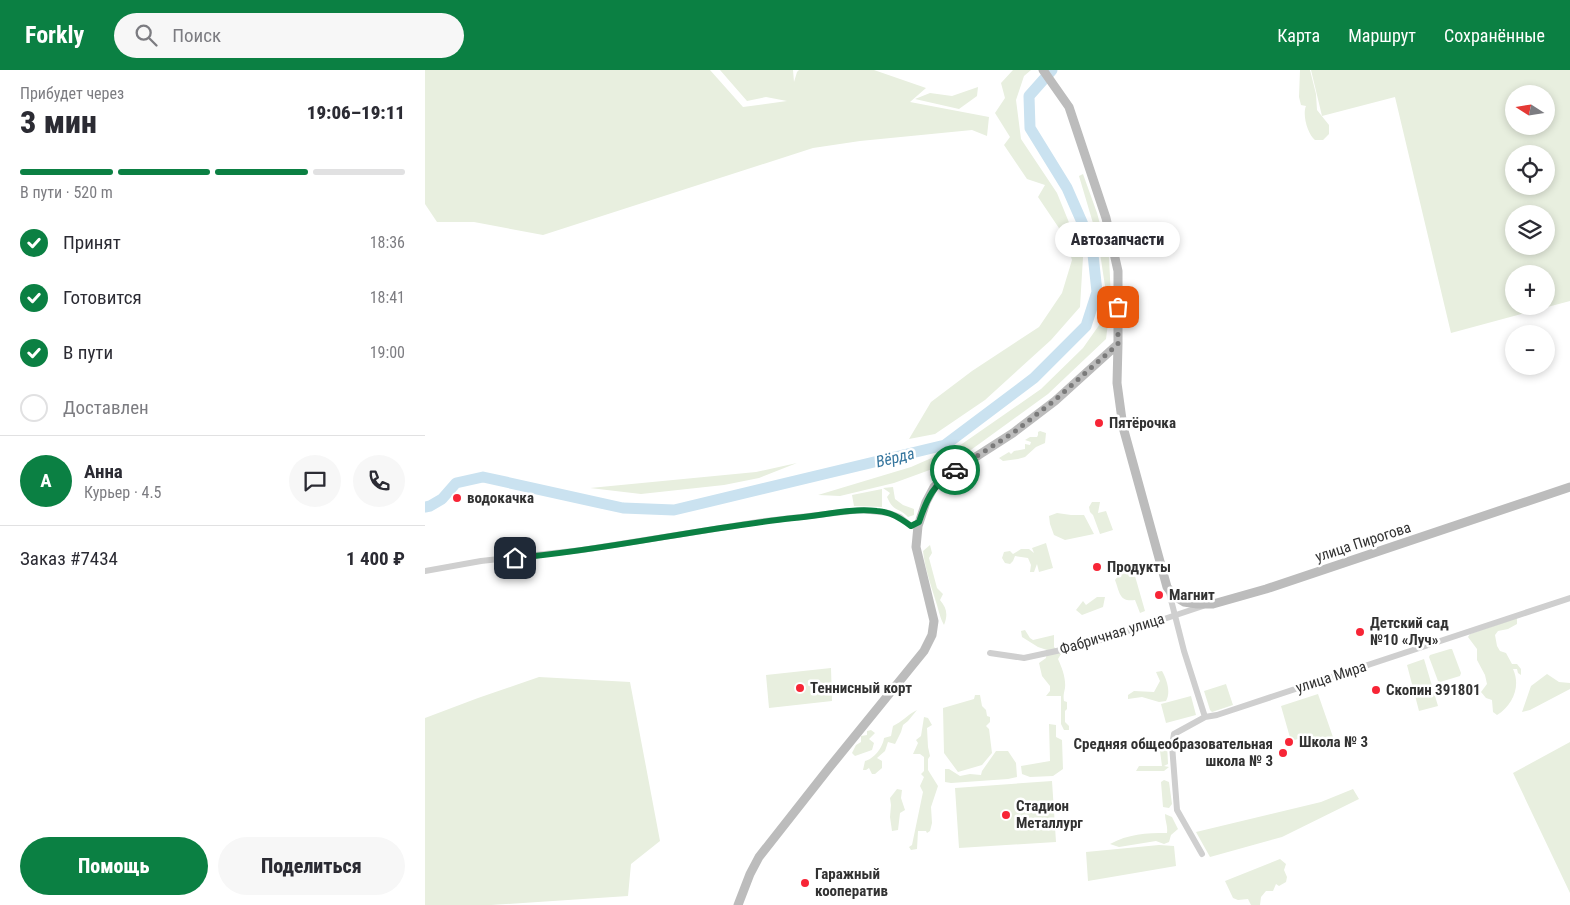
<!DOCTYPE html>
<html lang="ru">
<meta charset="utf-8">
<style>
body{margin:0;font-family:"Roboto Condensed",sans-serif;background:#f7f7f7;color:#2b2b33;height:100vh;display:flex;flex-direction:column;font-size:19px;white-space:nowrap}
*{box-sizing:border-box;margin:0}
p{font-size:16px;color:#7c7c81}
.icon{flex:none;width:28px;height:28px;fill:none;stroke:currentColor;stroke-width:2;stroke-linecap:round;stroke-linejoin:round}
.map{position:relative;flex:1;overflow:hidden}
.details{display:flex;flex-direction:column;background:#fff;width:425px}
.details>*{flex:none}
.needle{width:32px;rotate:282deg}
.buttons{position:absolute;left:1080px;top:15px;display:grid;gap:10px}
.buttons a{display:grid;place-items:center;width:50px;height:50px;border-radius:50%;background:#fff;box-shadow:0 2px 8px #0003;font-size:25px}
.pin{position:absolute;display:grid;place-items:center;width:42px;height:42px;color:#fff;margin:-21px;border-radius:10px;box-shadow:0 2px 8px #0006}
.courier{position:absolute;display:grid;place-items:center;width:50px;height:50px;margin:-25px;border:4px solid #0b8043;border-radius:50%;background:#fff;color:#222;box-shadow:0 1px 6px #0007}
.bubble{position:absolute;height:35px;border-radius:18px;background:#fff;box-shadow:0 2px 8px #0003;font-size:16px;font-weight:800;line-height:35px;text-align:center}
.summary em{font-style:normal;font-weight:800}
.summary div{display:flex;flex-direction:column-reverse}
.summary{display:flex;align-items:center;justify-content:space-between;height:85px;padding:0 20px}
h1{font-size:32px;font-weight:800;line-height:38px}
.bar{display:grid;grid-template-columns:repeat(4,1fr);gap:8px 5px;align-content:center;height:60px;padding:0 20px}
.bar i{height:6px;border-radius:4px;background:#e1e1e2}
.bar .selected{background:#0b8043}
.bar p{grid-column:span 4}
.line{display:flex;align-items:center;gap:12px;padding:0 20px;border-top:1px solid #e1e1e2}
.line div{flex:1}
.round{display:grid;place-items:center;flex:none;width:52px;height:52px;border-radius:26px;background:#f7f7f7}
ol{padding:0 20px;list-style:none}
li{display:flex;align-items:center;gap:15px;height:55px}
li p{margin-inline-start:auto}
li .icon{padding:5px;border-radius:50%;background:#0b8043;color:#fff;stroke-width:4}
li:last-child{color:#7c7c81}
li i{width:28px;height:28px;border:2px solid #e1e1e2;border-radius:50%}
.primary-button{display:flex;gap:10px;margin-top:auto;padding:10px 20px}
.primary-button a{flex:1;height:58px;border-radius:30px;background:#0b8043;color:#fff;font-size:20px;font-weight:800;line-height:58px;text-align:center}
.primary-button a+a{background:#f7f7f7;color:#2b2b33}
header{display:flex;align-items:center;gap:30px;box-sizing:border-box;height:70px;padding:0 25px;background:#0b8043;color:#fff}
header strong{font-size:24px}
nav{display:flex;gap:28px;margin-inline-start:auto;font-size:18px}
.search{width:350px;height:45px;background:#f7f7f7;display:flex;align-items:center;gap:12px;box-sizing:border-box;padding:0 18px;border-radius:28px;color:#7c7c81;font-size:19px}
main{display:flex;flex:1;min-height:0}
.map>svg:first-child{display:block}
.green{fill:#e8efdf;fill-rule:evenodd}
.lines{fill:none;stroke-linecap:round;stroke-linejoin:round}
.river{stroke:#cae2f0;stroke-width:11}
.street{stroke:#cfcfcf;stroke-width:6}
.secondary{stroke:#bcbcbc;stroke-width:9}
.done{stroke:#7a7a7a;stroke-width:5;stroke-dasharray:0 9}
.route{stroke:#0b8043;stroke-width:6}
.poi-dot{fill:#f72536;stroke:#fff;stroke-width:2}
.labels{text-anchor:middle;stroke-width:5;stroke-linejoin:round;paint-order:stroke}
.poi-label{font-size:15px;font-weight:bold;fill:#323232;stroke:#fff;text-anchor:start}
.street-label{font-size:15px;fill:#323232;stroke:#fff}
.water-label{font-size:16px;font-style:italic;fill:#36769e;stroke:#fff}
</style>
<header>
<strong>Forkly</strong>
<div class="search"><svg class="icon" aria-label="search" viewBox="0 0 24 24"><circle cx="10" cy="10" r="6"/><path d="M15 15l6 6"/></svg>Поиск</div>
<nav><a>Карта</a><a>Маршрут</a><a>Сохранённые</a></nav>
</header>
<main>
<section class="details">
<div class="summary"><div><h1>3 мин</h1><p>Прибудет через</p></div><em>19:06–19:11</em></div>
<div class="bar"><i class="selected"></i><i class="selected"></i><i class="selected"></i><i></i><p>В пути · 520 m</p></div>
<ol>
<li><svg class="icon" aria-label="check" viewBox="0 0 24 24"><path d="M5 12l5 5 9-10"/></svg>Принят<p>18:36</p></li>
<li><svg class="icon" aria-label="check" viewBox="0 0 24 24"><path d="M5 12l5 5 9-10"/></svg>Готовится<p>18:41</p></li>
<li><svg class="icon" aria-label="check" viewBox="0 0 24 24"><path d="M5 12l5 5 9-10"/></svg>В пути<p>19:00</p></li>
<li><i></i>Доставлен</li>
</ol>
<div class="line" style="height:90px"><b class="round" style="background:#0b8043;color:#fff">А</b><div><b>Анна</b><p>Курьер · 4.5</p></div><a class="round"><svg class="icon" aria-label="chat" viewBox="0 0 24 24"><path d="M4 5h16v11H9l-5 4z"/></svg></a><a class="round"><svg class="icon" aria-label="phone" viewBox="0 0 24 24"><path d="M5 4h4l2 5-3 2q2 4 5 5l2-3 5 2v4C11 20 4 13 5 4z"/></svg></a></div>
<div class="line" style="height:65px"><div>Заказ #7434</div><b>1 400 ₽</b></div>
<div class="primary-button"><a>Помощь</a><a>Поделиться</a></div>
</section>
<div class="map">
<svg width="1145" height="835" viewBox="0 0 1145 835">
<rect width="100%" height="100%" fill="#fff"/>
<!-- green -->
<path class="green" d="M0,0H285L318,37L362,31L341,27L322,31L295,0H368L369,12L372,2L374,0H449L501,18L485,32L564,47L562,66L547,60L435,71L388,78L118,165L49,152H12L0,134Z
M588,0H606L599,6L591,30L596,69L632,123L658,187L655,237L626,270L560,330L510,364L484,369L506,332L547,301L614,257L637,223L647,190L640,167L613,127L620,115L602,109L579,75L585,67L570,43L580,28L576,13Z
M875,0H885L891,24L892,40L904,55V64L898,70H890C883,65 877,45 881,36L876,35L874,27Z
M886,0H1145V231L1026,263L970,27L897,46ZM1089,24H1121V56H1089ZM1089,84H1121V116H1089ZM1089,144H1121V176H1089ZM1089,204H1121V236H1089Z
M553,17L552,26L534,39L490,29L505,23L527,26Z
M658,104L672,143L684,187L686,229L681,269L623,324L532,390L469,413L415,426L393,425L486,397L534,376L616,319L658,278L677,251L680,216L673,170L654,106Z
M615,361L621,363L620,373L611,377L600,387L593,389L578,391L574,388L584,382L586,384L589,381L600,379V374L605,375L606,372L600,370L605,367H612L613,365V362Z
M372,393L334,408L299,415L216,424L165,418L331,402Z
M468,417L470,429L478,435L489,439V445L483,447C474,437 469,443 462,427L465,423L458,418Z
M457,419V437L429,436L427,425Z
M667,432H675L673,443L681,441L688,460L675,464L668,445L665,442L664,437Z
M632,443L646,445H659L669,464L640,470L629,465L625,454L624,446Z
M621,473L628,498L614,502L612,494L609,502H605L606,495L603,488L590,486L588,491L585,494L580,493L577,488L579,482L585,481L588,484L596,479H604L609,483L607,478Z
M505,475L507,483L504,488L512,518L518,524L515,530C522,538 523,545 519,555C515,548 514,541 511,532C506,515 500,499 498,481Z
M708,499L720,541L715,543L710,530C694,532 695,523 690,510L696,502Z
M672,527H680L678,537L657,545L651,540L658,531L661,535Z
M1092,548V554L1083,559L1073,561L1070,565L1072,576L1075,581L1081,583L1087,594H1092L1096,599V605L1093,603L1092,599H1088C1096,616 1088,635 1072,645L1068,642L1067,630L1061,628L1056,622L1062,614L1060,605L1052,590V579L1043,567L1045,564Z
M600,560L605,568L608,570L629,565V577L636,584L633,589C637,598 641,608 640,618C639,623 638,626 639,631L642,632V639L640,641V652L644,656V660H639L636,654V626H621L625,621V616L617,606L614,593L621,588L622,580L613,577L597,567L596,561Z
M1025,579H1027L1036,603L1035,606L1015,612L1013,611L1004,587L1005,585Z
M999,589L1013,636L994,641L982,595Z
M406,598L407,631L344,638L341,605Z
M737,601C742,610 746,622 741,631L734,632L717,627L703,629V625L709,621L729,622L735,611L731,602Z
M1122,604L1134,612L1145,613V619L1105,640L1097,642L1106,616Z
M114,607L205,612L235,771L206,794L203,826L66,835H0V648L53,628Z
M801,614L808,635L787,642L785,640L779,621Z
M893,624L909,670L890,675L886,665L866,671L856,636Z
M550,625H555L557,636L561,640L562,646L565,647V652L561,656L564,659L567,683L557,695L533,702L519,683L518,638L549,629Z
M766,626L771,645L741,653L736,634Z
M492,640L483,651L478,655L476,662L470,674L463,672L460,681L452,688L457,691V698L450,704H447L444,698L441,700H438L440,691C449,689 458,677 459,668L466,666L468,656C477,652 482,645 492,640Z
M499,647L503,648L507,655L502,658L503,677L505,686L503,689V700L513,716L506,737L507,753L505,761L502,763L501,761H493L492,779L486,780L484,777L487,775L498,722L495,716L499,707L496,704L499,701V687L495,684H488L493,673L491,670L496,666Z
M624,654L631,655V667L637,670L638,699L628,706L605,707L597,704L596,696L625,691Z
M446,660L450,663L444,669L449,673L447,680L430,686L427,683L431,675L436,672V666L442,665V661Z
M738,671L742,673L743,694L739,696L744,697L739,701H711L714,696H737L734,673Z
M1145,672V823L1088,703Z
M571,681H583L591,693L592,707L583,709L526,713L520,712V699H524L535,706L545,704L556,705L557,701Z
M739,710L744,712L747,734L744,738L738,737L736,712Z
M627,711L631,772L534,778L530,718Z
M472,719L477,720L476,728L480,740L475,743L473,760L467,761L465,747L466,735L465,728Z
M928,719L934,729L857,767L785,787L771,762L896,732Z
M740,744L747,747L753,759L746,765L744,772L739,774L731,771L694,777L685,774C703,764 721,763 742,763C743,756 740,751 740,744Z
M734,775L749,776L751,796L663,811L661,782Z
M855,789L861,794L859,800L862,807L861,812L854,816L851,814L848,821H841L836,827L835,835H826L823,829L813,830L808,828L800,811Z"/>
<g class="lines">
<!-- river -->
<path class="river" d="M0,437L5,436L17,429L31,413L58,407L198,438L249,440L520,375L609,308L661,256L672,222L667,175L642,118L605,58L604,26L627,0"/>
<!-- street -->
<path class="street" d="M0,501L56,491L157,480L340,451L436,440L464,443L475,447L486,456L494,452
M744,522L759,581L780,647L749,664L747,675L752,740L777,784
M565,583L599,588L664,574L778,536
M780,647L792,645L1145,528"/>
<!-- secondary -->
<path class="secondary" d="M693,274L692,313L698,357L742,517L749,526L759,532L772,534H788L841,519L1145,417
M313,835L325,804L334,787L404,698L499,581L507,565L509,551L491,477L493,456L501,432L509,417L521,406L588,363L630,331L693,274V201L681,148L644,37L618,0"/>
</g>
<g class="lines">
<!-- done -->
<path class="done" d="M530,400L588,363L630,330L693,274V237"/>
<!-- route -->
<path class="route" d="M90,488C183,480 275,458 369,448C396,446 424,438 452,441C466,442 475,448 486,456L494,452C502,428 509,414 530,400"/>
</g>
<!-- markers -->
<g class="poi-dot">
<circle cx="674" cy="353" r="5"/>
<circle cx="32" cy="428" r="5"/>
<circle cx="672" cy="497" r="5"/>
<circle cx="734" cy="525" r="5"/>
<circle cx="935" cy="562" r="5"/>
<circle cx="375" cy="618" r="5"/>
<circle cx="951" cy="620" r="5"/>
<circle cx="864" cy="672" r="5"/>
<circle cx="858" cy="683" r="5"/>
<circle cx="581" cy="745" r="5"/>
<circle cx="380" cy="813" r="5"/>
</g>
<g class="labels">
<!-- poi labels -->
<g class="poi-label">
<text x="684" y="358">Пятёрочка</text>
<text x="42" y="433">водокачка</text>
<text x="682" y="502">Продукты</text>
<text x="744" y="530">Магнит</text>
<text x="945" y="558">Детский сад<tspan x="945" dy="17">№10 «Луч»</tspan></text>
<text x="385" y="623">Теннисный корт</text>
<text x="961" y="625">Скопин 391801</text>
<text x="874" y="677">Школа № 3</text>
<text x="848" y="679" text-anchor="end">Средняя общеобразовательная<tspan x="848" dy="17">школа № 3</tspan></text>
<text x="591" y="741">Стадион<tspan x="591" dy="17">Металлург</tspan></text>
<text x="390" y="809">Гаражный<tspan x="390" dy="17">кооператив</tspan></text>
</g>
<!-- street labels -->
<g class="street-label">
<text transform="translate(938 472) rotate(-18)" y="5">улица Пирогова</text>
<text transform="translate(687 564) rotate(-17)" y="5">Фабричная улица</text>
<text transform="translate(906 607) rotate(-18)" y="5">улица Мира</text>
</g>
<!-- water labels -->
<g class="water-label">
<text transform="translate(470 387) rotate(-14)" y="6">Вёрда</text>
</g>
</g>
</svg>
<div class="buttons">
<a><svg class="needle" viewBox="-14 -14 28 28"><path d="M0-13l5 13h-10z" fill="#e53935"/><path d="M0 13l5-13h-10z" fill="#7c7c81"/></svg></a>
<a><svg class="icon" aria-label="locate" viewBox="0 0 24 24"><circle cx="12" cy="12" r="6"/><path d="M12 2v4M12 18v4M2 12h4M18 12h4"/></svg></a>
<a><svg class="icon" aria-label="layers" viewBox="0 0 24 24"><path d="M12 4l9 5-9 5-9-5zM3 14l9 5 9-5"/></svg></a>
<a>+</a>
<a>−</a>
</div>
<div class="pin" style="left:693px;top:237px;background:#ea580c"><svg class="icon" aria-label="bag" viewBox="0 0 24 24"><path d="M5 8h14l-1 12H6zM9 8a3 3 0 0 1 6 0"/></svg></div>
<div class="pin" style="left:90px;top:488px;background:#1f2937"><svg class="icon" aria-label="home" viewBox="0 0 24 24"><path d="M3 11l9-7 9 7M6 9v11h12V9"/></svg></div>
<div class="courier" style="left:530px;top:400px"><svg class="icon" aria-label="car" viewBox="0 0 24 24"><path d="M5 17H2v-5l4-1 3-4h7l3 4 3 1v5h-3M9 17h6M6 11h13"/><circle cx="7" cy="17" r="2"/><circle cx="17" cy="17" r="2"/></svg></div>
<div class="bubble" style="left:630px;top:152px;width:125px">Автозапчасти</div>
</div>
</main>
